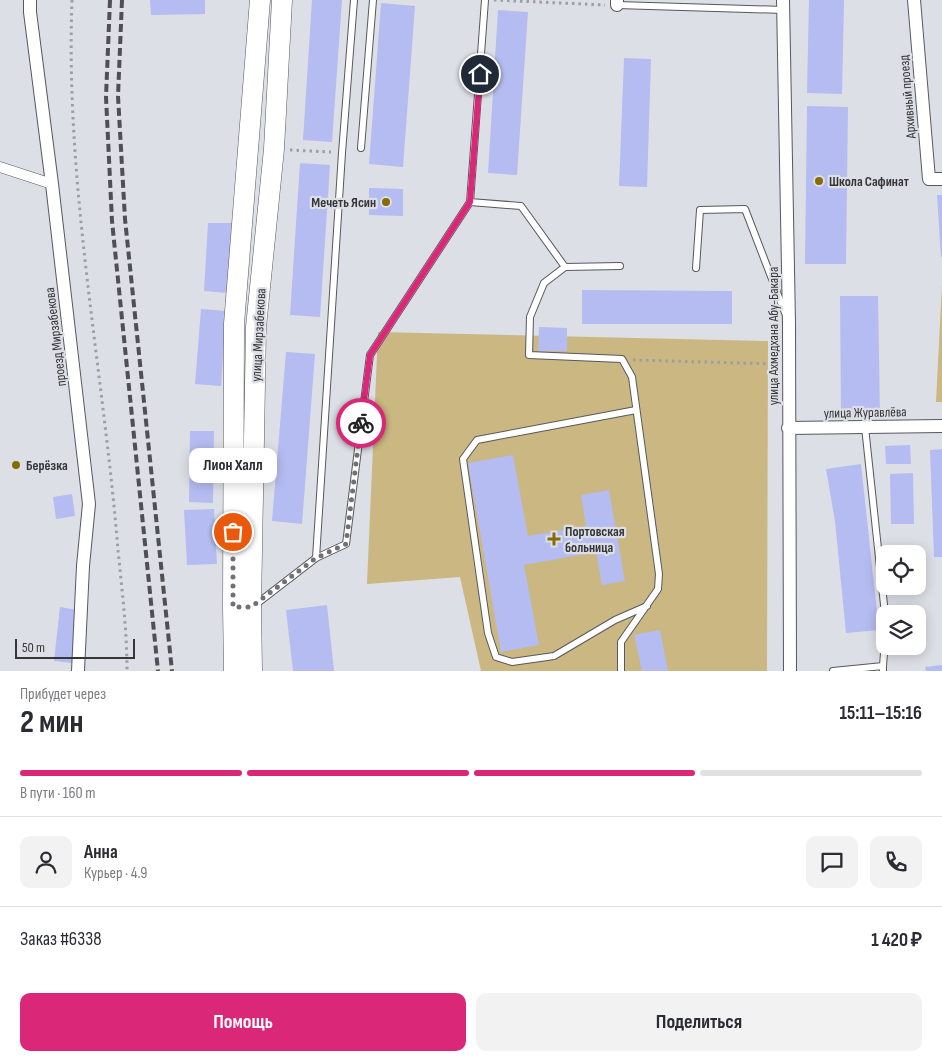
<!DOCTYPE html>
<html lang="ru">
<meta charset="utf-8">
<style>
body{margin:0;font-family:"Sofia Sans Condensed",sans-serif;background:#f2f2f3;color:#2b2b33;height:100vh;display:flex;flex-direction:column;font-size:19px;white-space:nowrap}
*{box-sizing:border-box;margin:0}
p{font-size:16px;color:#7c7c81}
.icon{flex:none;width:28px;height:28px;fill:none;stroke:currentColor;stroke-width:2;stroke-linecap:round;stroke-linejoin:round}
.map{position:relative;height:671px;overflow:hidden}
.sheet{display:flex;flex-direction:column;background:#fff;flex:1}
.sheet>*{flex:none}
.buttons{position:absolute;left:876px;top:545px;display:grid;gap:10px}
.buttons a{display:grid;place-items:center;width:50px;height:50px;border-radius:10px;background:#fff;box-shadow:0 2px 12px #0003;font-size:25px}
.scale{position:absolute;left:15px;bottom:12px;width:120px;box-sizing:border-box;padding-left:5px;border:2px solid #363639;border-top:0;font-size:14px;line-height:18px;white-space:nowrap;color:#363639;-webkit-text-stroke:4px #dddfe6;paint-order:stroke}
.pin{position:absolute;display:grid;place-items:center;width:42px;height:42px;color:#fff;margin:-21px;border:2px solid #fff;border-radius:50%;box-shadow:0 1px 5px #0007}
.courier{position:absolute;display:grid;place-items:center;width:50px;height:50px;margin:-25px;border:4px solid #db2777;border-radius:50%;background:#fff;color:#222;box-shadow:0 1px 6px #0007}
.bubble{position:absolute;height:35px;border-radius:10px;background:#fff;box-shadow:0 2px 12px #0003;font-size:16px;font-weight:700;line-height:35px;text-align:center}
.overview em{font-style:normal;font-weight:700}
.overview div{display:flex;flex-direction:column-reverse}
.overview{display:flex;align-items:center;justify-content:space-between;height:85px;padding:0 20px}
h1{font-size:32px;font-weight:700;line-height:38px}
.bar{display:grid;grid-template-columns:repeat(4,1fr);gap:8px 5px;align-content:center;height:60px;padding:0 20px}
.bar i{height:6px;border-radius:4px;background:#e1e1e2}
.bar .selected{background:#db2777}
.bar p{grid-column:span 4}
.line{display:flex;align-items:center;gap:12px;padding:0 20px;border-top:1px solid #e1e1e2}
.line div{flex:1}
.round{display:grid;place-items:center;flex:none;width:52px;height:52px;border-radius:10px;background:#f2f2f3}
.primary-button{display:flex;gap:10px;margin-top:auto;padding:10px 20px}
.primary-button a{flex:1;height:58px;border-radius:10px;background:#db2777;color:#fff;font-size:20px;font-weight:700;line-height:58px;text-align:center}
.primary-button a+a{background:#f2f2f3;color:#2b2b33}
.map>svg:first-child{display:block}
.green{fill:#cbb781}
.building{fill:#b4bcf1}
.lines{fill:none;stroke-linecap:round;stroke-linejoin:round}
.service-casing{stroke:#57585e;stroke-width:8}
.pedestrian-casing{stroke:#57585e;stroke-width:11}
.minor-casing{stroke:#57585e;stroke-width:14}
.primary-casing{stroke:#57585e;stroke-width:21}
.path{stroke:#9d9ea4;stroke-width:3;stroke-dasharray:2.5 4;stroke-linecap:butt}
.service{stroke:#fff;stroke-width:6}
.pedestrian{stroke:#fff;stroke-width:10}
.minor{stroke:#fff;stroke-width:12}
.primary{stroke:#fff;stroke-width:20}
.rail{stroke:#505054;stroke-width:4;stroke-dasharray:8 4;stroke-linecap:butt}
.done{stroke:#707176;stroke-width:5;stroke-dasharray:0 9}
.route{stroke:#db2777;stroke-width:6}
.poi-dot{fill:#886b09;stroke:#dddfe6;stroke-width:2}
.labels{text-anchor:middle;stroke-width:4.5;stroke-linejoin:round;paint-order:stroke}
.street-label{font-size:14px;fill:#363639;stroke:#dddfe6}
.poi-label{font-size:14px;font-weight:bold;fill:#363639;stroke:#dddfe6;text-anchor:start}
</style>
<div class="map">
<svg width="942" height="671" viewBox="0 0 942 671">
<rect width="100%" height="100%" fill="#dddfe6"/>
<!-- green -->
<path class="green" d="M942,284V402H936Z
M378,332L768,341L767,671H481L460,577L367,584Z"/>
<!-- building -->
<path class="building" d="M150,0H205V14L151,15Z
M312,0H342L332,142L303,140Z
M809,0H844L842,94L807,93Z
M381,3L415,6L403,167L369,164Z
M498,10L528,12L517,175L488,173Z
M624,58L651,59L647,187L619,186Z
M807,106L848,107L846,264H805Z
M300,163L330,165L320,317L290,315Z
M369,188L403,189V216L369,215Z
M937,195H942V257H941Z
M208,223H233L227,293L204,291Z
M582,290L732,291V324H582Z
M840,296H878L880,415H841Z
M201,309L226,311L221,386L195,384Z
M539,327L567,328V351H538Z
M286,352L315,354L302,524L272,521Z
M190,431H214L213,503L189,502Z
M910,445L911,464H886L885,446Z
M942,449V557H934L930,450Z
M513,455L528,536L586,526L581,495L609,490L625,581L602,585L596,552L524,565L539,645L501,652L468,463Z
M861,464L879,630L846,633L835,521L826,469Z
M913,473L914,524H891L890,474Z
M72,494L75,516L56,519L53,497Z
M214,509L217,564L187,565L184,510Z
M327,605L334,671H293L286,610Z
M60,607L78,610L72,663L54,661Z
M660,630L668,671H642L634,635Z
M942,665V671H926L925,667Z"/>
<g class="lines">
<!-- service casing -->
<g class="service-casing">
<path id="service" d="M617,5L783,10
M361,148L373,0
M470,202L485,0
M565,267L544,283L530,317L529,355L622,359L632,377L659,574L658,589L621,642V671
M696,268L700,210L745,209L785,313
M636,410L477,440L463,459L488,633L496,657L512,662L554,656L615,620L647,606
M865,427L885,614
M316,558L342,153L354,0
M255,605L316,558L346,544L370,355L470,202L521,206L565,267L620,266
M883,666L885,640
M833,671L883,666V671"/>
</g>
<!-- pedestrian casing -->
<g class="pedestrian-casing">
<path id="pedestrian" d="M0,167L52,184"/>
</g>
<!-- minor casing -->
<g class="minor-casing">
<path id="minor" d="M30,0V12L52,184L89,504L83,566L78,671
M783,0L789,323L790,671
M914,0L929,179H942
M617,5V0
M788,428L942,426"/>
</g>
<!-- primary casing -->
<g class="primary-casing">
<path id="primary" d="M234,671L233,607L234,324L260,0
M252,671L251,607L256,327L274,149L282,0"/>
</g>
<!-- path -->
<path class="path" d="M72,0C65,184 103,367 118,550C122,590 127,631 127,671
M494,0L605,5
M290,150L331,152
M633,360L776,364"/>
<!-- service -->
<use href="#service" class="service"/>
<!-- pedestrian -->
<use href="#pedestrian" class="pedestrian"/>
<!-- minor -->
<use href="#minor" class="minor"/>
<!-- primary -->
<use href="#primary" class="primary"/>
<!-- rail -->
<path class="rail" d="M110,0L106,97L112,221L158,671
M122,0L118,96L125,219L172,671"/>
</g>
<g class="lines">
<!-- done -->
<path class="done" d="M233,532V607H251L316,558L346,544L361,423"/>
<!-- route -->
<path class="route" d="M361,423L370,355L470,202L480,74"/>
</g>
<!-- markers -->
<g class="poi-dot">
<circle cx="819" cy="181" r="5"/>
<circle cx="386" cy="202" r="5"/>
<circle cx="16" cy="465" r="5"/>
<path d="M551.5 531.5h5v5h5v5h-5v5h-5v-5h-5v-5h5z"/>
</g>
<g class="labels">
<!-- street labels -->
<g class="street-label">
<text transform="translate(907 97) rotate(-95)" y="5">Архивный проезд</text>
<text transform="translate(258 335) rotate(-87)" y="5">улица Мирзабекова</text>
<text transform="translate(773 336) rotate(-90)" y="5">улица Ахмедхана Абу-Бакара</text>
<text transform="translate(55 337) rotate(-97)" y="5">проезд Мирзабекова</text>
<text transform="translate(865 412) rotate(-1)" y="5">улица Журавлёва</text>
</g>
<!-- poi labels -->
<g class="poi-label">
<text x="829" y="186">Школа Сафинат</text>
<text x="376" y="207" text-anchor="end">Мечеть Ясин</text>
<text x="26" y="470">Берёзка</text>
<text x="565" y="536">Портовская<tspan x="565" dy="16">больница</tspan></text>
</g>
</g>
</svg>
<div class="buttons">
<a><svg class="icon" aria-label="locate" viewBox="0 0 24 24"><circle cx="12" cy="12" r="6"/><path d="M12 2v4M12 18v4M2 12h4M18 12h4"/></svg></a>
<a><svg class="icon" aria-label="layers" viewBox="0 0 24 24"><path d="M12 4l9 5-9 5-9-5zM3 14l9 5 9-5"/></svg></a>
</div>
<div class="scale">50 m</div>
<div class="pin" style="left:233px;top:532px;background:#ea580c"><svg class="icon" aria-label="bag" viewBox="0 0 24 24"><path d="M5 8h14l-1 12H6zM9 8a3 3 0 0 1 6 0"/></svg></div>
<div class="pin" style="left:480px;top:74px;background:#1f2937"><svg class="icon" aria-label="home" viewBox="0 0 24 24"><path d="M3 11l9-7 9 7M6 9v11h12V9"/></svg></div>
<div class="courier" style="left:361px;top:423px"><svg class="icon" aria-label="bike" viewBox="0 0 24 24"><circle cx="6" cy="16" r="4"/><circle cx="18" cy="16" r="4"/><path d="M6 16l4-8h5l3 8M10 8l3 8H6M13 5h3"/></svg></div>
<div class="bubble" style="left:189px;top:448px;width:88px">Лион Халл</div>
</div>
<section class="sheet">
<div class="overview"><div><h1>2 мин</h1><p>Прибудет через</p></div><em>15:11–15:16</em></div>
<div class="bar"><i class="selected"></i><i class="selected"></i><i class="selected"></i><i></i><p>В пути · 160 m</p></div>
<div class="line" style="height:90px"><a class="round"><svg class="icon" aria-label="person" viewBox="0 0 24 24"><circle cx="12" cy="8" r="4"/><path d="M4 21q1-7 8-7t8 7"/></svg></a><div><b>Анна</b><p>Курьер · 4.9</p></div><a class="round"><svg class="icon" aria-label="chat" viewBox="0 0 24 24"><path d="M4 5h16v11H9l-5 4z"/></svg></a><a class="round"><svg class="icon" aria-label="phone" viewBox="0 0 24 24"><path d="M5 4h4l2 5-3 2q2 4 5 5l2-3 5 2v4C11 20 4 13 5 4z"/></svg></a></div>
<div class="line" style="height:65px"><div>Заказ #6338</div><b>1 420 ₽</b></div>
<div class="primary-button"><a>Помощь</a><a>Поделиться</a></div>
</section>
